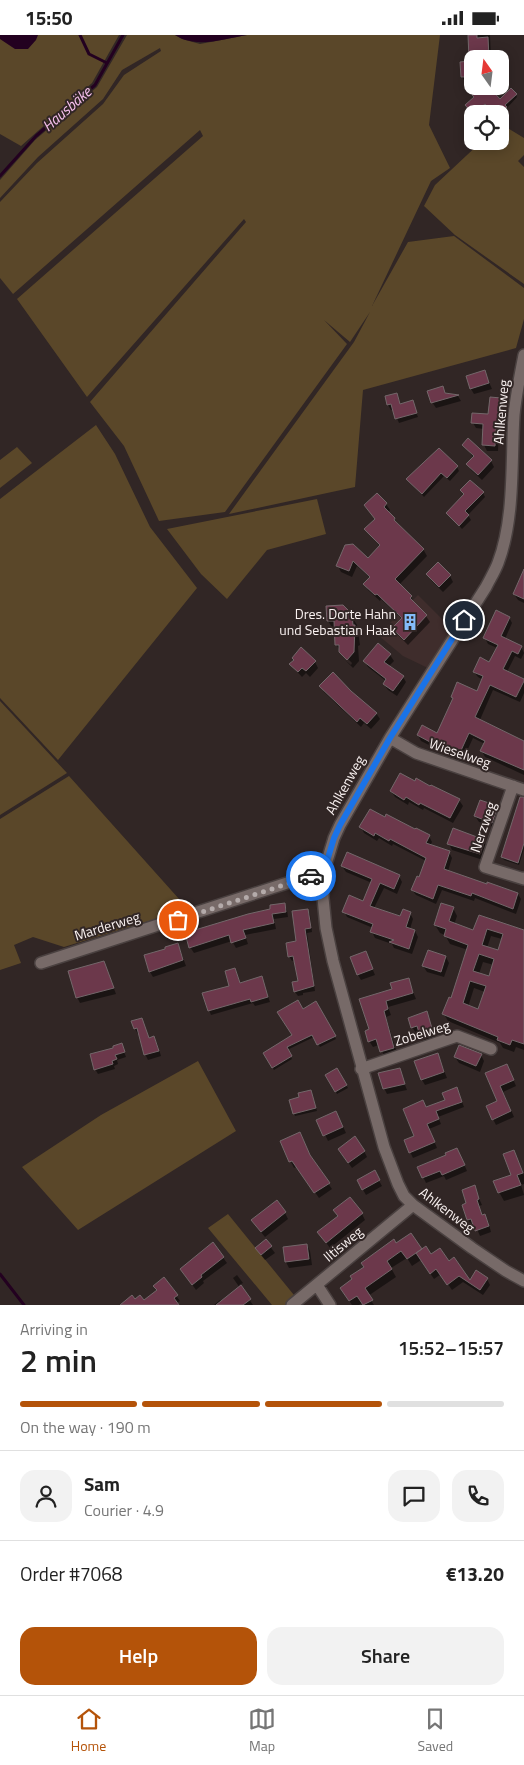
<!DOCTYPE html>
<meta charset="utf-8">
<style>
body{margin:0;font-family:"Titillium Web",sans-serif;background:#f2f2f2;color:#222;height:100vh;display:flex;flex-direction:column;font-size:19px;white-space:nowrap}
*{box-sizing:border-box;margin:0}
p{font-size:16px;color:#767676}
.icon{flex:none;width:28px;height:28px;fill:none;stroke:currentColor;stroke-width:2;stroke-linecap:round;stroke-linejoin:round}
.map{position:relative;height:1270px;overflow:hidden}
.details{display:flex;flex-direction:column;background:#fff;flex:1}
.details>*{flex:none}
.needle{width:32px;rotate:346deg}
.controls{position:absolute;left:464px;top:15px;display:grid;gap:10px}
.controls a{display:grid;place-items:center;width:45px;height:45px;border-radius:10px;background:#fff;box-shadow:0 2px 12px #0003;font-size:25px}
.pin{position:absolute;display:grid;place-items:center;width:42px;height:42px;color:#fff;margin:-21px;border:2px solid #fff;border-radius:50%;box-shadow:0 1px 5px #0007}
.courier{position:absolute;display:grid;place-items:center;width:50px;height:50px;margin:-25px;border:4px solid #1a73e8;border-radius:50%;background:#fff;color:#222;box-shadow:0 1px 6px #0007}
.summary em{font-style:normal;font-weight:600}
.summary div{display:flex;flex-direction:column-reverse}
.summary{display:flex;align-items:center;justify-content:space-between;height:85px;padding:0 20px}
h1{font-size:32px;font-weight:600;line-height:38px}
.bar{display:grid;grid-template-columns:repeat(4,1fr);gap:8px 5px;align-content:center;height:60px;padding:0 20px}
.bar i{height:6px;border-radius:4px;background:#e0e0e0}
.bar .selected{background:#b45309}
.bar p{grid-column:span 4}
.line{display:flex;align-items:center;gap:12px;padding:0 20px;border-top:1px solid #e0e0e0}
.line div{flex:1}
.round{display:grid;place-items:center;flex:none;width:52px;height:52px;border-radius:15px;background:#f2f2f2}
.primary-button{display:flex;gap:10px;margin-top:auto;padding:10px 20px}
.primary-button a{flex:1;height:58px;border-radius:15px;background:#b45309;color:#fff;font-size:20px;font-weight:600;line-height:58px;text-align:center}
.primary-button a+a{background:#f2f2f2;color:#222}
.status{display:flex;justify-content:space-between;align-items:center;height:35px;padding:0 25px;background:#fff;direction:ltr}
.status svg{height:14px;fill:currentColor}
.dock{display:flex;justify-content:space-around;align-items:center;height:70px;border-top:1px solid #e0e0e0;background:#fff;font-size:14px;color:#767676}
.dock a{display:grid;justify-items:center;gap:2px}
.dock .selected{color:#b45309}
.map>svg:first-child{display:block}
.built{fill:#3f2d2c}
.green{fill:#5a4729}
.water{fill:#230120}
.shadow{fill:#0007;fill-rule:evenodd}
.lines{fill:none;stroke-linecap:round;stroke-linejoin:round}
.stream{stroke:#230120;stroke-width:3}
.building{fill:#6c384b;stroke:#73676a;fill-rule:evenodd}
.minor-casing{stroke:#4a4140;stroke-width:14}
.minor{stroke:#776a68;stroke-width:11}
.done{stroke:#b4abaa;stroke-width:5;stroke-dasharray:0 9}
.route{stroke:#1a73e8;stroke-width:6}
.labels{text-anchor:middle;stroke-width:4;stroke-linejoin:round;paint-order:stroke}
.street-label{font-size:14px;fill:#faf2f1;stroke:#312625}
.poi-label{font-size:14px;fill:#faf2f1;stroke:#312625;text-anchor:end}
.water-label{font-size:15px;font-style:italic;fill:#f8c1ef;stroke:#312625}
</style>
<div class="status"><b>15:50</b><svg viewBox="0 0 49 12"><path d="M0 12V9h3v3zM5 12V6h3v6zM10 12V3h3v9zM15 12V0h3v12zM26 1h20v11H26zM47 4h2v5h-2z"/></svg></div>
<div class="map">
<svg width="524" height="1270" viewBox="0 0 524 1270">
<rect width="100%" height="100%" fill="#312625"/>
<!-- built -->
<path class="built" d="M418,560L456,598L432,635L403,621L378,600Z"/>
<!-- green -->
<path class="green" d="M0,0H119L92,48L21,111L0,99Z
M127,0H175L182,4L200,9L247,0H440L429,90L450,133L431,146L372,271L408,207L454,201L524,253V284L516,313L363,355L355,452L229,479L354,307L370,277L350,307L324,285L347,309L225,477L159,486L124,411L90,367L246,187L244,184L87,362L17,264L203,101L200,95L13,259L0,243V167L37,128L103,69L124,40L161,16L160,13L122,35L103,64L38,122L0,163V145L35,105L97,52Z
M501,89L524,103V120L518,126L524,132V249L455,200L424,171L435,150L482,106H500Z
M96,390L115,419L150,492L197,553L58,725L0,663V464Z
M17,412L32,428L0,453V425Z
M317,464L326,499L267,515L227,564L201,539L167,494Z
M0,666L67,738L0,780Z
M69,741L188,874L64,912L33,902L14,910L21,928L0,935V784Z
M198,1026L236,1096L78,1195L22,1132L101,1080Z
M228,1179L298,1265L292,1270H272L208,1193Z"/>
<!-- water -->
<path class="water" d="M0,0H38L36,5L28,14H15L0,4Z
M175,0H247C223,4 197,14 175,0Z"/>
<!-- shadow -->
<path class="shadow" d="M473,0H490L491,24H472V32H471V46H465L462,42V28L470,27L469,6Z
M516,60L517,62L500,81V79H495L487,70L478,79H474L467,70L500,66Z
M484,336L492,354L474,359L471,354Z
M442,353L446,359L458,361L461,366L436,373L432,367Z
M396,359L401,370L412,367L418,382L399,388L393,374L391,375L388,370L386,362Z
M500,364L503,370L501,396H499L498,416H487L484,410V394L476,393L473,388L489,381Z
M468,405L491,426L494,432L482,445L471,435L468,429L474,423L464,410Z
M457,432L459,436L450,446L444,441L424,462L408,444Z
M462,456L483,458L485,462L468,480L471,485L462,494L448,478L465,461Z
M377,459L386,469L390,475L388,478L397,490L423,514L427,521L399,550L411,562L414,569L426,581L430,587L408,610L398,600L394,594L403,585L381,564L380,566L368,555L365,549L370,543L357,531L352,542L341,537L338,531L346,511L368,525L381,512L370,500L366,494L376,484Z
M428,539L450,541L453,547L443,557L431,545Z
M524,545V568L518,565L514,559Z
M351,580L357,590L360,610L358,611L359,626L353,633L345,625L351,630L352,628L344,620V622L336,609L335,595H334L328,586Z
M509,582L512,588L505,604L521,612L524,618L521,624L515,621L507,637L524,645V658L520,667L493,655L479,687L524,708V740L485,722L482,716L485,709L473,703L462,727L421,706L418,700L438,699L453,664L452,662L477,658L483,645L478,642L474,637L489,628L497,613L488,609L485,603Z
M390,620L394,626L388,632L403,642L406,647L397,661L388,655L384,649L386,646L368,632L365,626Z
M315,627L318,633L310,642L306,638L302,642L291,630Z
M321,651L350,657L376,678L380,684L371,694L364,688L361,692L324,657Z
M415,748L459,765L463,771L453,788L424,773L423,775L409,767L408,770L395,762L391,756Z
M497,772L501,778L496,793L479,787L475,781Z
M524,772V814L519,830L504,825L502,822Z
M385,784L429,801L432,807L430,811L449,817L452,823L448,836L488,850L518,859L521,864L516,879L475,863L474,866L442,855L436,869L416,860L412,855L420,844L426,826L393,809L392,811L379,803L377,806L364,798L361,792Z
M484,806L487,812L483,825L452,815L449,809Z
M342,831L399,841L402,847L397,859L384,853L374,873L401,882L410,878L413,884L410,894L415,896L418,902L412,919L394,913L392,909L375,903L372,897L373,893L347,882L344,876L363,867L372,848L346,837Z
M284,869L287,875L288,882L274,884L276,894L245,900L248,909L236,913L232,906L194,918L190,912Z
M453,873L457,881L454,890L474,896L480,882L524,896V1015L516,1012L514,1017L503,1013L500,1008L448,986L444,979L452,965L468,915L450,909L445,900L440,898L435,890ZM491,901L502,904L499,916L487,913ZM483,927L494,930L490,942L479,939ZM474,953L485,957L479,976L468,972Z
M308,876L310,880L312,897L307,898L315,956L303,958V960L298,961L295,957L300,947L296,925L292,926L289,921L297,907Z
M178,909L186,931L153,942L150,937Z
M429,916L446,922L449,928L444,942L427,937L423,931Z
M368,923L375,940L361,945L358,940Z
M104,928L116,959L80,968L77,962Z
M235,934L240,949L261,943L270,967L255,971L253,968L211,980L209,975L231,951Z
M408,945L416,964L388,972L391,980L386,982L397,1018L385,1022L379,1010L373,1012L369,1006L370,995L361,965L393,954Z
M316,968L336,1004L320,1012L314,1002L287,1015L292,1024L274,1035L264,1018L293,1001L303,976Z
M426,978L436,1003L425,1006L420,996L416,998L412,992Z
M141,985L149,1004L154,1003L157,1008L161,1021L148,1025L145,1019L139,998L138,999L135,994Z
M121,1009L126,1022L117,1025L118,1029L114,1031L115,1034L98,1039L95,1034L115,1014Z
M481,1020L484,1026L480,1037L459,1028L455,1022Z
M438,1021L447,1043L425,1050L422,1045Z
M337,1035L348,1053L337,1059L327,1041Z
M399,1035L407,1055L387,1059L384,1053Z
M510,1037L516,1051L503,1057L514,1082L496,1090L493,1084L499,1067L487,1039Z
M312,1059L317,1076L295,1081L290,1066Z
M459,1059L464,1072L438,1082L441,1089L429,1094L437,1113L413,1123L405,1106L416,1101L426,1074Z
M339,1083L346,1098L328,1106L318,1085Z
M281,1107L311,1124L332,1154L319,1163L297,1131L294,1133Z
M364,1116L367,1122L352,1133L343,1120Z
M513,1117L524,1140V1149L521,1150L524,1160L504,1166L499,1157L513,1140Z
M460,1120L467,1136L446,1145L444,1141L426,1148L419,1133Z
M374,1137L382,1151L366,1160L358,1146Z
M474,1152L482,1170L479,1171L483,1181L484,1180L488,1186L491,1197L480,1201L475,1189L472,1190L468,1185V1169Z
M335,1175L362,1179L365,1185L330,1213L319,1198L339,1182Z
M285,1178L288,1184L265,1202L256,1191Z
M266,1206L275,1218L265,1225L260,1219Z
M213,1209L227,1228L203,1246L204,1248L196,1255L181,1234Z
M307,1210L310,1216L312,1230L289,1233L286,1227Z
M396,1210L421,1216L448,1227L470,1247L487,1244L490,1250L483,1260L463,1247L452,1255L441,1239L434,1244L421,1225L412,1231L407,1223L391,1233L396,1242L368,1261L374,1270H363L362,1268L359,1270H352L346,1261Z
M237,1240L243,1248L239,1250L253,1270H214L220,1265L222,1267L240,1253L233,1243Z
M164,1244L180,1266L177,1268V1270H127L135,1265L144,1267L158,1256L155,1251Z"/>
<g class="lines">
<!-- stream -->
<path class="stream" d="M80,0L89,19L107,28
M0,141L36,101L95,50L123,0
M0,1239L24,1270"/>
</g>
<!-- building -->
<path class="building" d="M468,0H477V3L488,2L489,24H469Z
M469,26V42H461L460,27Z
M482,51H488L500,64L511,53L517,59L505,70L507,72L499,79H494L485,69L473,79L465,70L474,62L472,60Z
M485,335L489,348L470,354L466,341Z
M443,351L445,358L459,360L431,368L427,356Z
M397,358L400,369L413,365L417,378L395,384L391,369L387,370L385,361Z
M490,362L501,363L498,390H496L495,411L482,410L483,389L471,388L472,378L488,379Z
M468,403L492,425L478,440L466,429L474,421L462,410Z
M439,413L458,431L447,443L441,438L422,459L406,444Z
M470,445L484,457L465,476L469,480L459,491L446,478L464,459L460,455Z
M377,458L387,468L384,472L395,483L394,485L424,514L395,544L412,561L410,563L427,580L404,605L392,593L402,583L377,559L375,560L363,549L370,542L353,526L349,536L336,531L345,510L353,509L368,523L380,510L364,494L375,484L364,470Z
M438,527L451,540L439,552L426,539Z
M524,534V564L513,559Z
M343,570L352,579L353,590H355L354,617L347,625L339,617V610H335L334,586H327L326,571Z
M496,575L510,582L501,601L522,611L518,619L512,616L503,634L524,644V646L516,662L490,650L475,682L524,706V735L480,716L485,706L469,698L458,722L417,700L422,690L437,698L453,663L451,662L457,647L477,656L483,641L473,637L480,622L489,627L498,610L483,603Z
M378,608L391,619L384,627L404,641L393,656L383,649L386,644L363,626Z
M301,612L316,626L306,636L302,633L298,637L289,629L294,625L292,623Z
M333,637L351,656L377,678L367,689L360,683L357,687L319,651Z
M400,738L415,746L416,743L430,751L431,750L460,764L450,783L420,768L419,770L406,762L404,765L390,756Z
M520,762H524V808L518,828L501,822Z
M480,765L498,771L492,788L474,781Z
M370,774L385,782L386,779L415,794L416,793L430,800L426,808L450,816L444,834L487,849V847L518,858L513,874L472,858L471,861L438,850L433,864L411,855L417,841L419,842L426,823L390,804L389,806L375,798L374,801L359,792Z
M453,793L485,805L480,819L447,809Z
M347,817L400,840L394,854L380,848L370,871L400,881L403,874L411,877L406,892L415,895L409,914L389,907L394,905L370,897L373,889L342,877L349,860L363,866L372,844L341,831Z
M285,868L286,877L272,879L274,888L243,895L246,903L231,908L229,900L189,913L185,898L248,879L270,874V870Z
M441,868L454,872L449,886L473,895L479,880L524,895V1009L512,1005L510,1010L497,1005L498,1002L442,979L449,962L451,963L468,910L444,901L446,894L434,890ZM487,894L503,899L498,915L482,910ZM479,919L494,924L489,941L473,936ZM470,946L486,951L478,974L463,968Z
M308,874L311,893L305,894L314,951L294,957L292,947L298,946L293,921L288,922L286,908L296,906L292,876Z
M178,908L183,925L149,937L144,920L165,914V912Z
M428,915L446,921L441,937L422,931Z
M366,916L373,934L357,940L350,922Z
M104,926L114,953L76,963L68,936Z
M235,933L240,948L262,941L268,962L251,967L250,964L208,976L202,958L229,951L225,936Z
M409,943L413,958L386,966L388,974L384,976L394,1013L380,1017L376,1004L368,1007L365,996L369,994L359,964L392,954L390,948Z
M298,965L303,974L316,966L336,1001L317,1010L312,1000L287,1012L292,1021L272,1033L263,1018L292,1000L277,977Z
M427,976L433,997L420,1001L417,991L411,993L408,983Z
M142,983L149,1003L154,1001L159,1016L144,1020L137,993L134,994L131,986Z
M122,1008L125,1017L115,1020L117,1024L112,1026L113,1029L94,1035L90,1019L113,1013V1011Z
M459,1010L482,1019L476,1031L454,1022Z
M438,1018L444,1037L421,1045L414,1026Z
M507,1029L514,1045L500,1051L511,1076L492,1085L486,1071L497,1066L485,1038Z
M337,1033L347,1050L335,1057L325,1040Z
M400,1033L405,1049L383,1054L378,1038Z
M457,1052L462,1067L436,1076L439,1084L427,1089L435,1107L409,1118L404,1105L414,1101L403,1074L423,1065L426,1072L445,1065L442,1058Z
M311,1055L316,1073L293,1079L289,1065L299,1062L298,1058Z
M336,1076L343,1092L323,1101L316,1085Z
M300,1097L310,1120L330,1148L314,1158L292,1126L289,1127L280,1106Z
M355,1101L365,1116L348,1128L338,1114Z
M457,1113L465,1130L442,1140L440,1136L422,1143L417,1132L446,1120L445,1118Z
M514,1115L523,1138L517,1140L521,1150L498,1158L493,1146L511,1140L503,1119Z
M375,1135L380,1145L362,1155L357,1145Z
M475,1150L479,1164L477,1165L482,1180L485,1179L489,1191L475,1196L471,1184L467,1185L462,1170L466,1168L462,1155Z
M350,1162L363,1178L326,1208L317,1197L338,1181L333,1175Z
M277,1165L286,1177L261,1197L251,1185Z
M411,1198L422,1214L407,1224L401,1216L387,1226L392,1234L365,1253L373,1265L363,1270L357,1261L349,1266L340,1253L352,1244L350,1241L364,1232L361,1228L394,1204L396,1208Z
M266,1204L272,1211L261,1220L255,1213Z
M213,1207L224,1222L201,1240L202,1242L192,1250L180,1234Z
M307,1209L309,1224L285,1227L283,1212Z
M426,1211L431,1219L440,1213L449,1226L454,1222L470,1245L476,1235L488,1243L480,1255L459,1241L447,1250L436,1234L430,1239L416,1218Z
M164,1242L178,1260L174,1263L179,1270H120L132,1260L135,1264L140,1260L144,1265L157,1255L153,1251Z
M241,1250L251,1264L243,1270H216Z"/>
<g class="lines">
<!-- minor casing -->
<g class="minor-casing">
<path id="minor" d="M524,320C520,340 516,360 514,380C511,428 515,483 498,528C495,536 490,544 486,552L390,703L340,790L334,803L324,836L323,863L326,893L333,926L384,1112L398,1149L404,1161L413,1170L472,1213L506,1236L524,1246
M390,703L416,718L524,755
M513,751L485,832L524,844V843
M41,928L324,836
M361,1034L457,1001L491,1014
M317,1250L330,1270
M292,1270L413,1170"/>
</g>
<!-- minor -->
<use href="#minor" class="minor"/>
</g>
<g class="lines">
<!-- done -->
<path class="done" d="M178,885L311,841"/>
<!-- route -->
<path class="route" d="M311,841L324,836L334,803L340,790L390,703L464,585"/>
</g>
<!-- icons -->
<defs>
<g id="building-bare" transform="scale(1.35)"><path d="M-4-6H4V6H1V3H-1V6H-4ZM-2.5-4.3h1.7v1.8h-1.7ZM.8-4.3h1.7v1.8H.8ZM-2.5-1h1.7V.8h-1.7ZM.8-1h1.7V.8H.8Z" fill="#84bcfb" stroke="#312625" stroke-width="2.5" paint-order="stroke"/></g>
</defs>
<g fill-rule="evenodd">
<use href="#building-bare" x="410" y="587"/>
</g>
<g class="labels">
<!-- street labels -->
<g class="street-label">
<text transform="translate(501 377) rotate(-85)" y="5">Ahlkenweg</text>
<text transform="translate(460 718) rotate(19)" y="5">Wieselweg</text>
<text transform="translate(345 750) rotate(-61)" y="5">Ahlkenweg</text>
<text transform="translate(483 792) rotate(-71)" y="5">Nerzweg</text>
<text transform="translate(107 891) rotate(-17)" y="5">Marderweg</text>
<text transform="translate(422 998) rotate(-17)" y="5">Zobelweg</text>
<text transform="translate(447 1175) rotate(37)" y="5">Ahlkenweg</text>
<text transform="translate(343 1209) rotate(-40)" y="5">Iltisweg</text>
</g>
<!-- poi labels -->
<g class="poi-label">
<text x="396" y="584">Dres. Dorte Hahn<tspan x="396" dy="16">und Sebastian Haak</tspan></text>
</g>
<!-- water labels -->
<g class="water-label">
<text transform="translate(67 74) rotate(-41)" y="5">Hausbäke</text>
</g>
</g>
</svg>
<div class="controls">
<a><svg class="needle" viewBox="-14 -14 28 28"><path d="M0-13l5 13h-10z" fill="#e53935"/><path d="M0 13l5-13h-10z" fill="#767676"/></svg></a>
<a><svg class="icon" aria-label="locate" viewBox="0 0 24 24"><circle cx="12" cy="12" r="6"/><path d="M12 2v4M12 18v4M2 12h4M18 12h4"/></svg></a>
</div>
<div class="pin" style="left:178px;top:885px;background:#ea580c"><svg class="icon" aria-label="bag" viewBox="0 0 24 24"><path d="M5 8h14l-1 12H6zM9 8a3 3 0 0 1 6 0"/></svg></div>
<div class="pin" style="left:464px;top:585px;background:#1f2937"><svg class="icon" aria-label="home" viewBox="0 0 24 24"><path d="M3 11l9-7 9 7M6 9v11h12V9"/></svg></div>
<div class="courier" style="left:311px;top:841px"><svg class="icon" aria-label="car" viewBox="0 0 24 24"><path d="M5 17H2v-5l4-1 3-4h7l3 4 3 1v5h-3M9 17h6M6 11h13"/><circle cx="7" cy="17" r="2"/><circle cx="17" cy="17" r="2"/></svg></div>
</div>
<section class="details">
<div class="summary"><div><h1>2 min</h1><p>Arriving in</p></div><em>15:52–15:57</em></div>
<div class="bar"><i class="selected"></i><i class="selected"></i><i class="selected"></i><i></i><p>On the way · 190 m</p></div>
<div class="line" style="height:90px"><a class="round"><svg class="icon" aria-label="person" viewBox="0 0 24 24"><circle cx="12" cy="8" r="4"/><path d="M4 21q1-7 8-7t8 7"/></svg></a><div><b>Sam</b><p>Courier · 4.9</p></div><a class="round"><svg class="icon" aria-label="chat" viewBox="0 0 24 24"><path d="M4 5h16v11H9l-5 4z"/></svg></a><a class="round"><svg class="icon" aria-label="phone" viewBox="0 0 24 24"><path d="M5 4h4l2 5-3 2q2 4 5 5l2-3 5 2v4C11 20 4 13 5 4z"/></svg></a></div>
<div class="line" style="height:65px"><div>Order #7068</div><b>€13.20</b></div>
<div class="primary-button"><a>Help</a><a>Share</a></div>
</section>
<nav class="dock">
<a class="selected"><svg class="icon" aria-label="home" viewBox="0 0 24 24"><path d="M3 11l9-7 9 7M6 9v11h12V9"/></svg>Home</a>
<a><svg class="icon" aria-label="map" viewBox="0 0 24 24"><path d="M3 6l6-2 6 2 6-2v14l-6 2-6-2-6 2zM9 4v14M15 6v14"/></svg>Map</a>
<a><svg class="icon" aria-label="saved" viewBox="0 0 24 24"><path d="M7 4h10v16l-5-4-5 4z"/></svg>Saved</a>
</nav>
